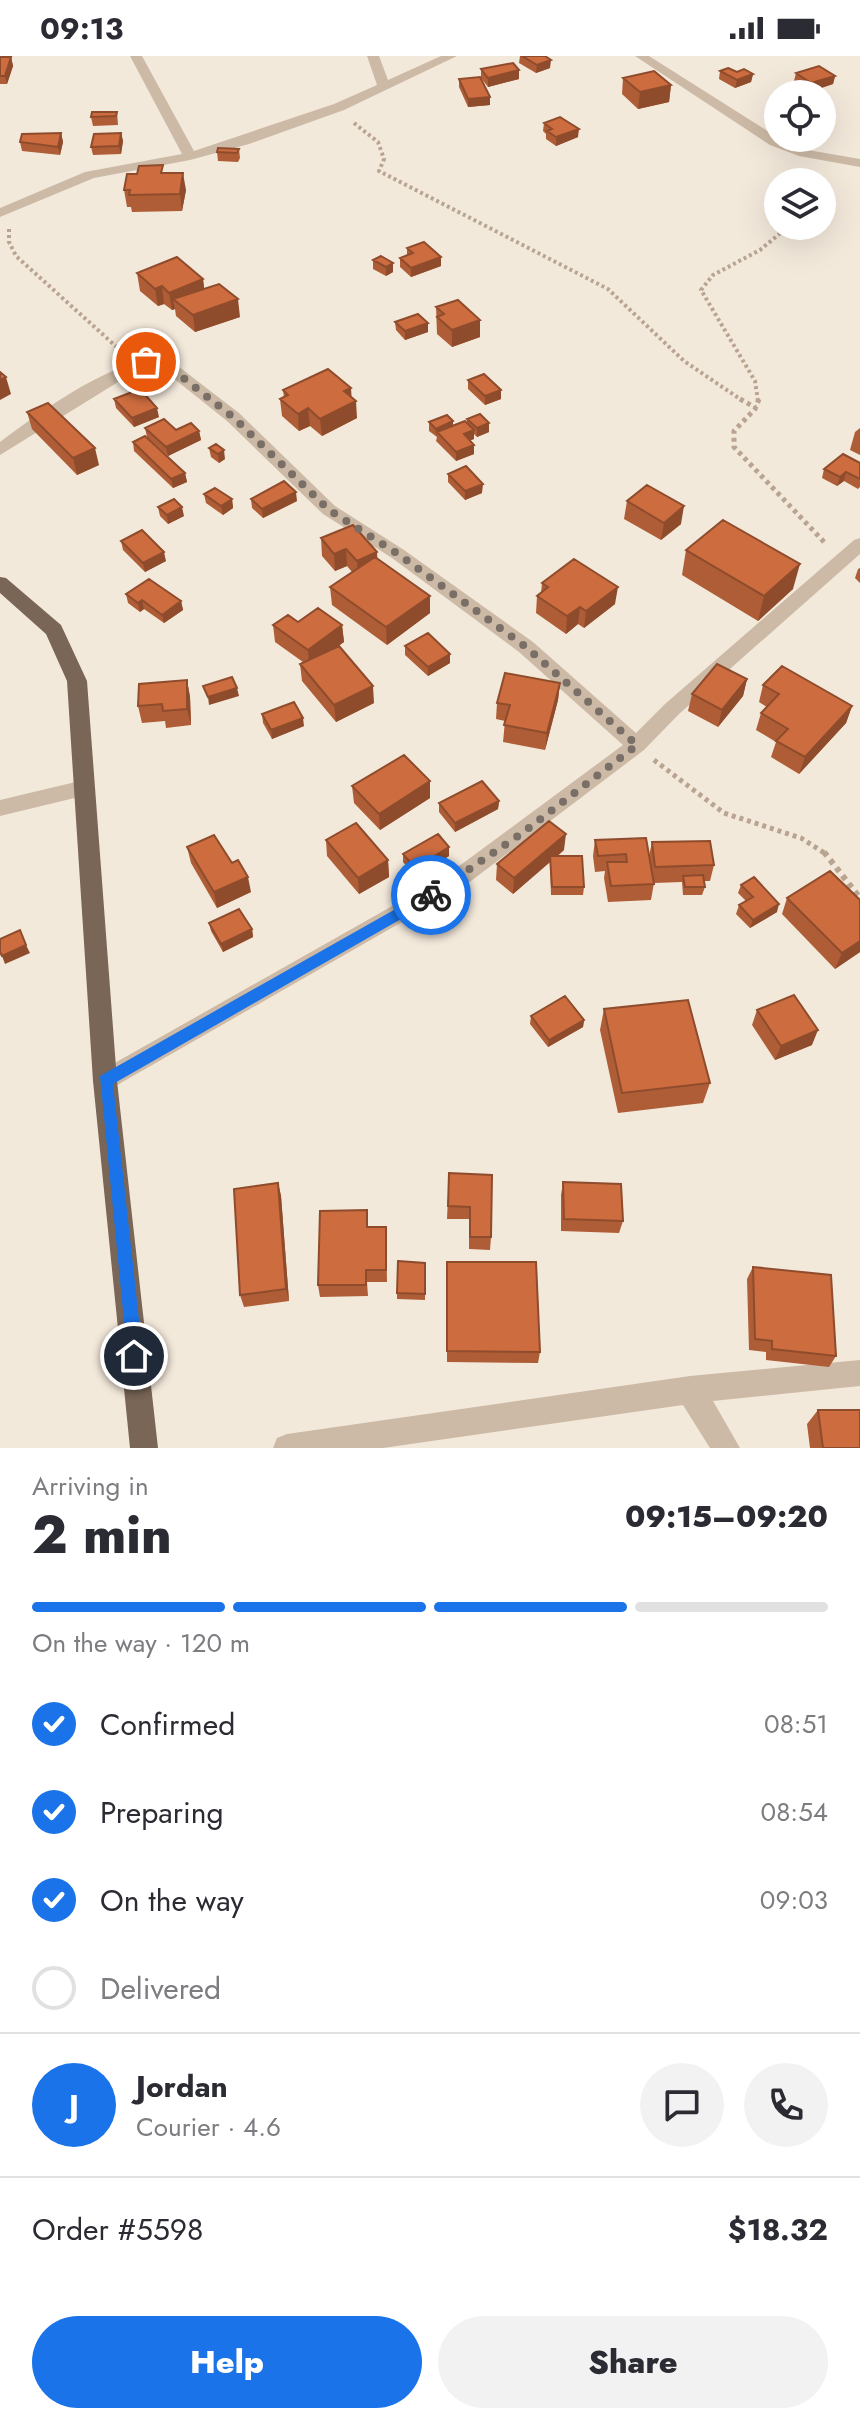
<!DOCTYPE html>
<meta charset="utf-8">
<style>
body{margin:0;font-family:Jost,sans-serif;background:#f2f2f3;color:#2b2b33;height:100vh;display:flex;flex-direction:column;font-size:30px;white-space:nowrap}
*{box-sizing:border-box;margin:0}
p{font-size:26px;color:#7c7c81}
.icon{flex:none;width:44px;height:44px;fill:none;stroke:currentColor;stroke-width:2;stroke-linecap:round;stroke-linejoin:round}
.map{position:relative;height:1392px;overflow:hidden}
.drawer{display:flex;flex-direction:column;background:#fff;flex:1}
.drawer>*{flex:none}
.fabs{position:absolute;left:764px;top:24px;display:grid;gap:16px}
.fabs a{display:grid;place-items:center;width:72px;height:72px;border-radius:50%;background:#fff;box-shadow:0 8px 32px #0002;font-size:40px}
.pin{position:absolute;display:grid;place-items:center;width:68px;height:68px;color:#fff;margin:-34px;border:4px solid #fff;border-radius:50%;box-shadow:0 2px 8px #0007}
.courier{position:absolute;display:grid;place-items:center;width:80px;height:80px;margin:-40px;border:6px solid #1a73e8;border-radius:50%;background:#fff;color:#222;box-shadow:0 2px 10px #0007}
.overview em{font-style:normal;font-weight:800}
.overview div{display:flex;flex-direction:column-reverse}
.overview{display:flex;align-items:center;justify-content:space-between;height:136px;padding:0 32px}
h1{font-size:52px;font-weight:800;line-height:60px}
.bar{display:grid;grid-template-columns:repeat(4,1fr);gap:12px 8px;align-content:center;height:96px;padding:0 32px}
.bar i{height:10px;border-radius:6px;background:#e1e1e2}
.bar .on{background:#1a73e8}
.bar p{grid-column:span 4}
.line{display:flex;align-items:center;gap:20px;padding:0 32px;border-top:2px solid #e1e1e2}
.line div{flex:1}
.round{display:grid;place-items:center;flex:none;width:84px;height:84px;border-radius:42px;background:#f2f2f3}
ol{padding:0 32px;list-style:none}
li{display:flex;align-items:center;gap:24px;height:88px}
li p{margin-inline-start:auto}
li .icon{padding:8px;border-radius:50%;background:#1a73e8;color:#fff;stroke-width:4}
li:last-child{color:#7c7c81}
li i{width:44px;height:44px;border:4px solid #e1e1e2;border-radius:50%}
.button{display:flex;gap:16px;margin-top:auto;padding:16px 32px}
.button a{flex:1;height:92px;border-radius:48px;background:#1a73e8;color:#fff;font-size:32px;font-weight:800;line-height:92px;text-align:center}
.button a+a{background:#f2f2f3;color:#2b2b33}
.status{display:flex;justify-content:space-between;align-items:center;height:56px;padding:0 40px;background:#fff;direction:ltr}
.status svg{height:22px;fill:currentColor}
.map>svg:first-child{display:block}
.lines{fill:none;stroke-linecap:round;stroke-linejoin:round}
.path-far2{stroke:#b8a490;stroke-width:4;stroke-dasharray:3 3;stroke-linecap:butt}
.path-far1{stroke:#b8a490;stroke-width:5;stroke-dasharray:4 4;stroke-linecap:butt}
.path{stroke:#b8a490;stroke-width:6;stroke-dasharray:5 5;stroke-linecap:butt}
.minor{fill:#ccbaa6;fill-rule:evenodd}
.major{fill:#7a6657;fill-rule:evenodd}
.wall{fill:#af5d36}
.shaded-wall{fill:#8f4c2c}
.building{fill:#cc6c3f;stroke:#8f4c2c;stroke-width:2}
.route{fill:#1a73e8}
.done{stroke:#796f66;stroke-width:8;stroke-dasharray:0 14.4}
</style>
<div class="status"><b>09:13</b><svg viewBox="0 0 49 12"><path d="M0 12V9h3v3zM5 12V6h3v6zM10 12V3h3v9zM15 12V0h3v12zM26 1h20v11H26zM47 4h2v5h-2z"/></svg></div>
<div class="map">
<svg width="860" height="1392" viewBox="0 0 860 1392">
<rect width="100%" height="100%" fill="#f3e9db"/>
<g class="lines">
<!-- path-far2 -->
<path class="path-far2" d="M354,67L378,86L384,103L379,115L608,233L684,305L743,345
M822,138L833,147L822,155
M9,173V186L16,200L120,294
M758,345L755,325L701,234L713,219L760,194L789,170"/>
<!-- path-far1 -->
<path class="path-far1" d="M740,343L756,352
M759,343L755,353L734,375V391L826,488
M654,704L724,757L801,782L826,798"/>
<!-- path -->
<path class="path" d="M824,796L860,842"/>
<!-- minor -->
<path class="minor" d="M130,0H142L194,95L334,48L377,29L367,0H379L388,24L441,0H457L344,54L249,88L190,104L94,122L0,161V152L85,116L182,98Z
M635,0H649L780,83L802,93L860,103V111L799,100L770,89Z
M155,301L174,307L239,357L335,450L404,494L533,586L636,677L665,648L854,484L860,482V498L679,658L644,694L463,831L105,1036L97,1033L93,1025L97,1017L447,819L623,689L519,596L392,502L323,458L227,365L162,313L154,311L136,315L0,399V386C46,352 99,313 155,301Z
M84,724L91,726L94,732L91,738L0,760V744Z
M860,1304V1330L713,1345L740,1392H710L683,1349L383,1392H273L277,1382L287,1378L690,1320Z"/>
<!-- major -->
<path class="major" d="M0,521L6,522L61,569L87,625L117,1025L158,1392H130L93,1025L67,625L46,578L0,537Z"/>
</g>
<!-- wall -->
<path class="wall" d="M520,0H545L550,12L536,17L519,7Z
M0,1H11L13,10L7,28H0Z
M481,13L519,23L488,31L481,22Z
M720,15L753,18L751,26L735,32L719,23Z
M796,17L835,20L833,28L809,36L794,25Z
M623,22L671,29L669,46L638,53L622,38Z
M459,23L490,49L468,51L459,31Z
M117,56L118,69L93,70L91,61Z
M544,67L578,81L556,90L546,83V78L543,75Z
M61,77L63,86L60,99L22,95L20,86Z
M121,77L123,85L121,98L93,99L91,91Z
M239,93L240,102L238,106L218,105L217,96Z
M164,117L186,134L182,155L132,156L131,151H127L124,134Z
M407,192L441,201V210L411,221L400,211V202L407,199Z
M373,204L393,207V216L386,220L373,213Z
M137,217L203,223L204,232L240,261L195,276L176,260L175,253L172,254L164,248L158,250L140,235Z
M436,251L480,264V281L452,291L437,278Z
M395,266L428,267V276L405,284L396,274Z
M468,324L501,334V343L485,349L468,333Z
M283,334L351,341L357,362L322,380L310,370L299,375L282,360L280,343L284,341Z
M114,343L159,361L134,371L116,352Z
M27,356L99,409L77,419L32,373Z
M467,363L489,367V376L477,381L474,378V383L470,384L474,389V398L456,405L436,385L437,381L429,375V366L453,369L467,367Z
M145,372L199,375L201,384L168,400L147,381Z
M860,372V399L850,394L855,376Z
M133,386L185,417L187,426L173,432L134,395Z
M209,392L225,403L219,407L211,401Z
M860,407V431L858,433L844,425L837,430L822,422L824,413Z
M448,418L482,437L465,444L448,426Z
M204,438L232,443L233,452L223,459L206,447Z
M251,443L297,445L263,462L252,452Z
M627,445L681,468L661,484L624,463Z
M158,451L184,460L168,468L160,460Z
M321,482L377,503L430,557L387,589L332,549L330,531L352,516L347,510L335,515L322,500Z
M121,485L166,505L145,516L123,494Z
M686,494L793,533L758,565L682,519Z
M860,512V527L855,522L858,513Z
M542,527L615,548L584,572L578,568L566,578L536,557L537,540L541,537Z
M126,538L181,545L183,554L164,567L144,553L140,556L128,547Z
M298,566L342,569L344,586L338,590L374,647L336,666L302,625L300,608L303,606L275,586L273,569Z
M405,590L450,607L428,620L405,599Z
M747,623L743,640L718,671L688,655L692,638Z
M187,624L190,641L191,669L166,672L165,665L142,667L138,650Z
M560,627L558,644L545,694L503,686L505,665L496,663L497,647Z
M763,629L852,650L846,667L799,718L771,701L776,686L756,674L761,657L767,651L759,646Z
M262,658L304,670L272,683L263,667Z
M352,730L430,742L380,774L354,747Z
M499,745L498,753L455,776L439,756V747Z
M326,784L388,804L389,821L359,838L327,800Z
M595,784L649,800L652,786L714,809L710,825H704L705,831L702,839H683L682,826L654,827L651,844L608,846L604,822L605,815L595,816L593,800Z
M187,791L251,836L217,852L191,807Z
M564,794L557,800L584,831L583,839H551L550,806L513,838L496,824L497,808Z
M403,798L449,800L415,820L403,806Z
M741,829L777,856L750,872L736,858L739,849L746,845L738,837Z
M787,842L860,896L835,913L782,858Z
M209,867L252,873L253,881L223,896L211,875Z
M604,953L710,1027L703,1047L618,1057L600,974Z
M757,954L812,989L775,1004L752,969Z
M531,960L584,964L583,971L548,991L530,968Z
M449,1117L491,1181L490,1194L469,1193V1163H447Z
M563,1126L623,1165L619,1177L561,1175V1139Z
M278,1127L281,1140L289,1245L244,1251L240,1239Z
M368,1171H386L387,1226H367L368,1240L320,1241L318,1229Z
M447,1206L540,1296L538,1307L447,1306Z
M425,1207V1244L397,1243V1237Z
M753,1211L836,1300L829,1311L766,1304V1296L749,1294L747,1223Z
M818,1354L860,1392H810L807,1368Z"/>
<!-- shaded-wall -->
<path class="shaded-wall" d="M11,1L13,10L7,28L5,20Z
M551,4L550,12L536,17L537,9Z
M519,14V23L488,31V22Z
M753,18L751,26L735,32L737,24Z
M835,20L833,28L809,36L811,27Z
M671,29L669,46L638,53L640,36Z
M490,41V49L468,51V43Z
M579,73L578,81L556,90V81Z
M61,77L63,86L60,99L58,91Z
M121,77L123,85L121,98L119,90Z
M183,117L186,134L182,155L180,138Z
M441,201V210L411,221V212Z
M393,207V216L386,220V211Z
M203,223L205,240L173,243L175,253L172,254L169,237Z
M162,230L164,248L158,250L155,233Z
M238,243L240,261L195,276L193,259Z
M480,264V281L452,291V274Z
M428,267V276L405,284V275Z
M6,321L11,338L0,344V324Z
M351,332L352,347L356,345L357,362L322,380L320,363L344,335Z
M501,334V343L485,349V340Z
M157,352L159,361L134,371L132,362Z
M308,352L310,370L299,375L298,358Z
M453,365V374L437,376L436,381V373Z
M489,367V376L477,381V372Z
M474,374V383L463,387L464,378Z
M199,375L201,384L168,400L166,391Z
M474,389V398L456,405V396Z
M95,392L99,409L77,419L73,402Z
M224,394L225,403L219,407L218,398Z
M846,416L844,425L837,430L840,421Z
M185,417L187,426L173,432L171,423Z
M483,428L482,437L465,444V435Z
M296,436L297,445L263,462L262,453Z
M232,443L233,452L223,459L221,450Z
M684,450L681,468L661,484L664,467Z
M182,451L184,460L168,468L167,459Z
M346,493L347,510L335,515L334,498Z
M164,496L166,505L145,516L143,507Z
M377,496L378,514L358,523L357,505Z
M800,508L793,533L758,565L764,540Z
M618,531L615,548L584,572L586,555Z
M430,540V557L387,589L386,571Z
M142,544L144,553L140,556L138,547Z
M181,545L183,554L164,567L162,559Z
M580,551L578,568L566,578L567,560Z
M342,569L344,586L309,611L308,594Z
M450,598V607L428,620V611Z
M747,623L743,640L718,671L722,654Z
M187,624L190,641L191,669L187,653Z
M560,627L558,644L545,694L547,677Z
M373,630L374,647L336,666L334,649Z
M237,632L239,640L209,649L208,641Z
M852,650L846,667L799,718L805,701Z
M303,662L304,670L272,683L271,674Z
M430,725V742L380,774L379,758Z
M499,745L498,753L455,776V767Z
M566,778L564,794L551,806L550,800V806L513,838L514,822Z
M449,791V800L415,820V812Z
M388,804L389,821L359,838L358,822Z
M248,821L251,836L217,852L214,836Z
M779,848L777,856L750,872L753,864Z
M252,873L253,881L223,896L221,888Z
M860,885V896L835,913L842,897Z
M26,889L30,897L5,908L2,900Z
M584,964L583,971L548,991L549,984Z
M818,974L812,989L775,1004L781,990Z
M278,1127L281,1140L289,1245L286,1233Z"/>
<!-- building -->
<path class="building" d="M522,0H545L551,4L537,9Z
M0,1H11L5,20H0Z
M513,7L519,14L488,22L481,13Z
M819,10L835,20L811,27L796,17Z
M728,12L737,16L744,13L753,18L737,24L720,15Z
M654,15L671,29L640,36L623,22Z
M480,21L490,41L468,43L459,23Z
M92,56H117L116,60L91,61Z
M560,61L579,73L556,81L547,75L552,73L544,67Z
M61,77L58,91L20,86L22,78Z
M121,77L119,90L91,91L94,78Z
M218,92L239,93L237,97L217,96Z
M163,109L161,117H183L180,138L129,139L130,134H124L127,118H137L139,110Z
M424,186L441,201L411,212L400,202L413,197L407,192Z
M381,200L393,207L386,211L373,204Z
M177,201L203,223L169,237L162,230L155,233L137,217Z
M219,228L238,243L193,259L173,243Z
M458,244L480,264L452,274L437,261L444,258L436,251Z
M418,258L428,267L405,275L395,266Z
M328,313L351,332L344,335L356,345L320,363L308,352L298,358L280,343L288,339L283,334Z
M0,316L6,321L0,324Z
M484,318L501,334L485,340L468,324Z
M140,333L157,352L132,362L114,343Z
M48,347L95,392L73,402L27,356Z
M480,358L489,367L477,372L467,363Z
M447,359L453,365L436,373L429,366Z
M164,363L176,374L191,367L199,375L166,391L145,372Z
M465,365L474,374L464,378L474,389L456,396L437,376Z
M145,380L185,417L171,423L133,386Z
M216,388L224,394L218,398L209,392Z
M843,398L860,407V423L846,416L840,421L824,413Z
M466,410L483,428L465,435L448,418Z
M284,425L296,436L262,453L251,443Z
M647,429L684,450L664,467L627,445Z
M215,432L232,443L221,450L204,438Z
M174,443L182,451L167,459L158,451Z
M723,464L800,508L764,540L686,494Z
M353,469L377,496L357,505L346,493L334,498L321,482Z
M142,474L164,496L143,507L121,485Z
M375,501L430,540L386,571L330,531Z
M574,503L618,531L586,555L580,551L567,560L537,540L548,531L542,527Z
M149,523L181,545L162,559L142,544L138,547L126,538Z
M318,552L342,569L308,594L273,569L288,559L298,566Z
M428,577L450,598L428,611L405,590Z
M339,590L373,630L334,649L300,608Z
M717,608L747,623L722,654L692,638Z
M782,610L852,650L805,701L776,685L788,673L761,657L779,638L763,629Z
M505,617L560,627L547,677L504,669L510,649L497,647Z
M232,621L237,632L208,641L203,630Z
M187,624V653L163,655L162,648L138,650L139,628Z
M294,646L303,662L271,674L262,658Z
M404,699L430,725L379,758L352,730Z
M482,725L499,745L455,767L439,747Z
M549,765L566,778L514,822L497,808Z
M356,767L388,804L358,822L326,784Z
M438,778L449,791L415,812L403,798Z
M214,779L232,807L238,804L248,821L214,836L187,791Z
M646,782L654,828L611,830L607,806H627L626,798L598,800L595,784Z
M710,785L714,809L655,811L652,786Z
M550,800H582L584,831H552Z
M830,815L860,844V885L842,897L787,842Z
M703,819L705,831H685L683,820Z
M754,821L779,848L753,864L739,849L753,841L741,829Z
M239,853L252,873L221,888L209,867Z
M20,874L26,889L2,900L0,896V883Z
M794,939L818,974L781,990L757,954Z
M565,940L584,964L549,984L531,960Z
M688,944L710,1027L622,1037L604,953Z
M449,1117L492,1119L491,1181H470V1151L448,1150Z
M563,1126L621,1128L623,1165L564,1163Z
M278,1127L286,1233L240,1239L234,1133Z
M367,1154V1171H386V1214H366V1229H318L320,1155Z
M398,1205L425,1207V1238L397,1237Z
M447,1206H536L540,1296L447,1295Z
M753,1211L831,1219L836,1300L772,1293V1285L755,1283Z
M818,1354H860V1392H823Z"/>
<!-- route -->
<path class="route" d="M431,833L438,839L436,843L113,1028L143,1300L140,1306H128L100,1020Z"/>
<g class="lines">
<!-- done -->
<path class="done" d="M146,306L168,310L233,361L329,454L398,498L526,591L637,689L521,778L431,839"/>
</g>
</svg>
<div class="fabs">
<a><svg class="icon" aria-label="locate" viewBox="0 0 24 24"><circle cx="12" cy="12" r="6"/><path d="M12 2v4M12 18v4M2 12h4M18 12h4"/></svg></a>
<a><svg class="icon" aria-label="layers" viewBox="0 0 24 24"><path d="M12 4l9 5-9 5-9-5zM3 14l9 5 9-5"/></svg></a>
</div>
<div class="pin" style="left:146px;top:306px;background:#ea580c"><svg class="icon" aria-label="bag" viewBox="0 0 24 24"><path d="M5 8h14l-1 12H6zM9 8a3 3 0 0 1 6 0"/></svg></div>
<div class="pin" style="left:134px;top:1300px;background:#1f2937"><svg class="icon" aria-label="home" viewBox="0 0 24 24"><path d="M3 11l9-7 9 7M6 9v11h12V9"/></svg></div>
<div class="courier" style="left:431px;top:839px"><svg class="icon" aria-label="bike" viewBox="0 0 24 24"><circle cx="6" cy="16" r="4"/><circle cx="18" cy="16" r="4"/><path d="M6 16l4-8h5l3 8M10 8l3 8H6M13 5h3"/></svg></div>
</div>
<section class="drawer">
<div class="overview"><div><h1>2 min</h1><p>Arriving in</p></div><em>09:15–09:20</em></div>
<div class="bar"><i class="on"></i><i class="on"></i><i class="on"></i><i></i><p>On the way · 120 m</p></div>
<ol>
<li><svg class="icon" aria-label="check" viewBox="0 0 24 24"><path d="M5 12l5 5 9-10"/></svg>Confirmed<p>08:51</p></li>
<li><svg class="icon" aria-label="check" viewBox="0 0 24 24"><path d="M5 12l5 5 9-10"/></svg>Preparing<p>08:54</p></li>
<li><svg class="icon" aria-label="check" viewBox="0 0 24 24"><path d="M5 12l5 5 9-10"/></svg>On the way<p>09:03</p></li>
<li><i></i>Delivered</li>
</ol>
<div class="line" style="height:144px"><b class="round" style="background:#1a73e8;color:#fff">J</b><div><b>Jordan</b><p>Courier · 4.6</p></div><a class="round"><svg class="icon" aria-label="chat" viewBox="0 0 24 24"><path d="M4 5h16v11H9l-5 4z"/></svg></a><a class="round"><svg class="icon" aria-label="phone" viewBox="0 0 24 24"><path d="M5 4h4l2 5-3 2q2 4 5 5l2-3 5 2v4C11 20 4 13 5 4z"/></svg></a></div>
<div class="line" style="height:104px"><div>Order #5598</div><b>$18.32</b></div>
<div class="button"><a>Help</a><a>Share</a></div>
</section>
